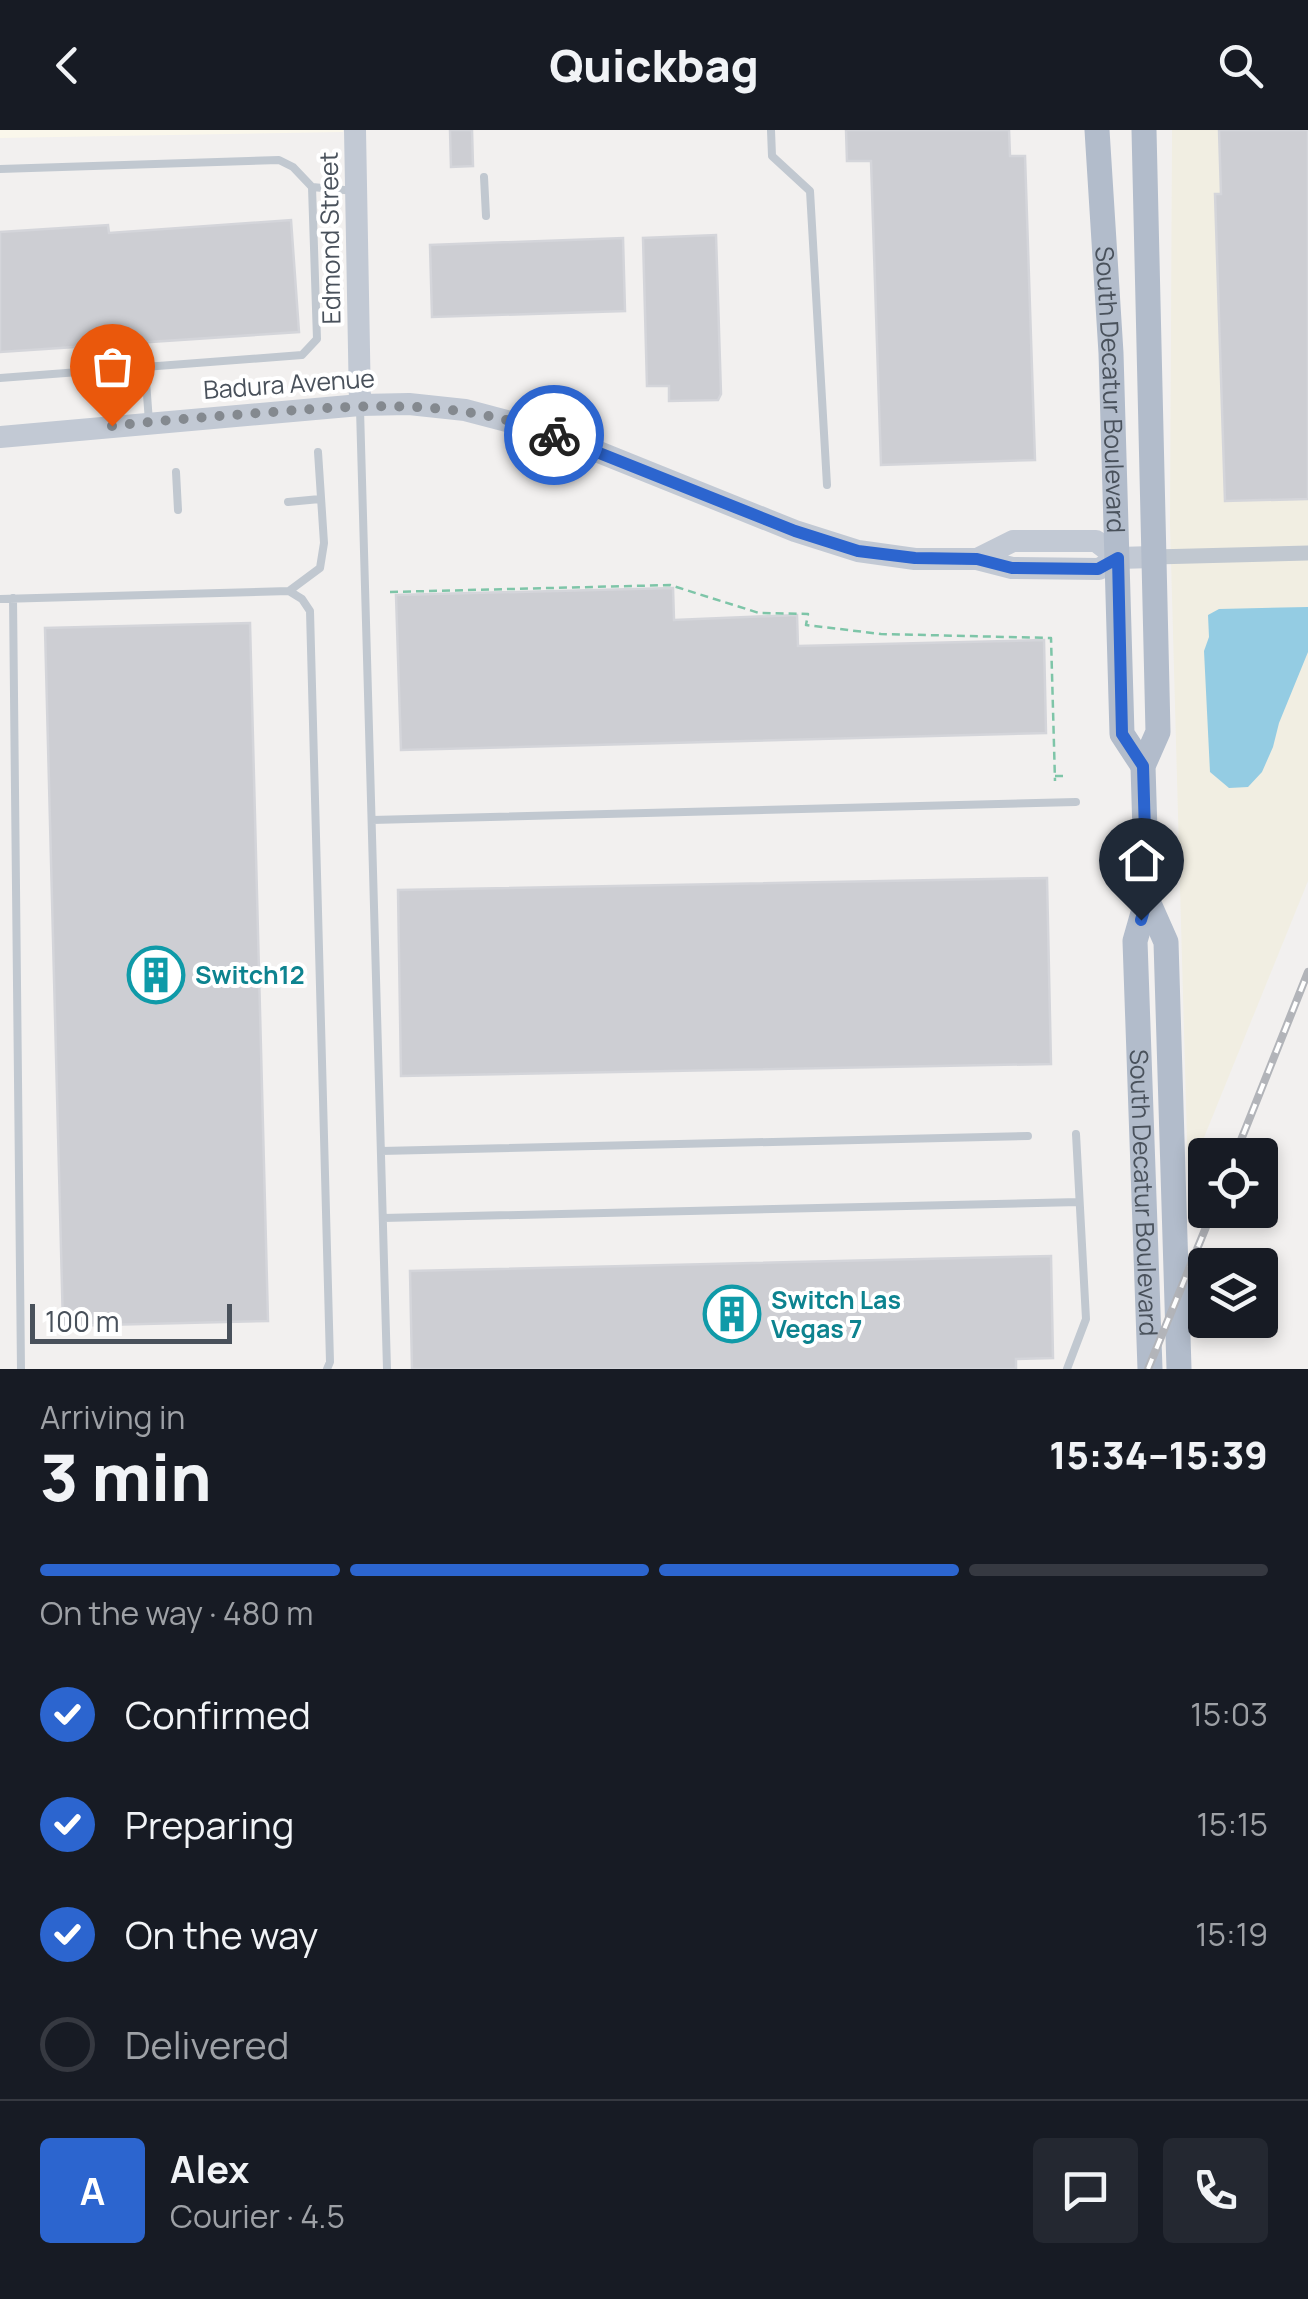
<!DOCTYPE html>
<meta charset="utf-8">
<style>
body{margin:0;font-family:Manrope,sans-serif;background:#242831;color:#f1f3f6;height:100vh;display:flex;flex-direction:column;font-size:38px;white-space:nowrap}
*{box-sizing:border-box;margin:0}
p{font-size:32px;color:#9ea1a6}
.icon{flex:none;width:55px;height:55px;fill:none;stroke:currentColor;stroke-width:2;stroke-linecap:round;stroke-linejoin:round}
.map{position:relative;height:1239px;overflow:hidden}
.panel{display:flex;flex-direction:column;background:#171b24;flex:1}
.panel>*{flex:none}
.controls{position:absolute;left:1188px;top:1008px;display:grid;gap:20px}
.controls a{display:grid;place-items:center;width:90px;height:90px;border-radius:10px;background:#171b24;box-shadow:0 5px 15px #0003;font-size:50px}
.scale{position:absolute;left:30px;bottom:25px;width:202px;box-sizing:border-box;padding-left:10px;border:5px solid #49515b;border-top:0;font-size:28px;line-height:35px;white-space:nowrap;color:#49515b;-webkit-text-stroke:8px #fff;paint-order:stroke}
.pin{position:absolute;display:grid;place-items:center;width:85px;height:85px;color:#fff;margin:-102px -42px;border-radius:50% 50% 50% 0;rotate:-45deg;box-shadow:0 0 10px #0007}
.pin .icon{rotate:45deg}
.courier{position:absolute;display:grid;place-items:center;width:100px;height:100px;margin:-50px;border:8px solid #2c65cf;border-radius:50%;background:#fff;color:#222;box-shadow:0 2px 12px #0007}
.summary em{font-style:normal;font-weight:800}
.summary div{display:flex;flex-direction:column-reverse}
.summary{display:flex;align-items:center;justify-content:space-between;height:170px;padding:0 40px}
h1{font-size:65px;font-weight:800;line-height:75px}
.bar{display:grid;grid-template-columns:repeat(4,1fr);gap:15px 10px;align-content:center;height:120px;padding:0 40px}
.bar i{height:12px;border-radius:8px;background:#363941}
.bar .current{background:#2c65cf}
.bar p{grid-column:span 4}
.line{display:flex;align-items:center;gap:25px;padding:0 40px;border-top:2px solid #363941}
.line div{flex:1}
.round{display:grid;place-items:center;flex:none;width:105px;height:105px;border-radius:10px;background:#242831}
ol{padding:0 40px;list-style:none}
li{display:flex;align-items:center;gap:30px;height:110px}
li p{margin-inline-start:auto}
li .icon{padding:10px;border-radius:50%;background:#2c65cf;color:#fff;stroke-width:4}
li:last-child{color:#9ea1a6}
li i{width:55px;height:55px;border:5px solid #363941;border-radius:50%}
header{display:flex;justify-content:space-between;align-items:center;height:130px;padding:0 40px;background:#171b24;font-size:45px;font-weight:800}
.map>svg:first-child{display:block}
.commercial{fill:#faf7eb}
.sand{fill:#f1eee2}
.water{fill:#94cce3}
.building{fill:#cdced3;stroke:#d4d5da;stroke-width:2.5}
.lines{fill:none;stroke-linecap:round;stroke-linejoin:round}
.path{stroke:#7ec5a8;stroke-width:2.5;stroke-dasharray:8 5;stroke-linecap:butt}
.lane{stroke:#c1c8d0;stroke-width:8}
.street{stroke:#c1c8d0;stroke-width:15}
.secondary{stroke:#c2c9d4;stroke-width:22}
.primary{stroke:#b2bccb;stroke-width:25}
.rail-casing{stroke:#b2b4b9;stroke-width:8}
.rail{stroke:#fff;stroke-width:4;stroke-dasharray:11;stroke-linecap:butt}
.done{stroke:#84898f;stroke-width:10;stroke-dasharray:0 18}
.route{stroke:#2c65cf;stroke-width:12}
.labels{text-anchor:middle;stroke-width:8;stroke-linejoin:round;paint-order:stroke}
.street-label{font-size:25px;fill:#49515b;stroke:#fff}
.culture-label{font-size:25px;font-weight:bold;fill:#0d838f;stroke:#fff;text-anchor:start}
</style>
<header><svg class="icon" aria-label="back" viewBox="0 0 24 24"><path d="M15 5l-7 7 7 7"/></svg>Quickbag<svg class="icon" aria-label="search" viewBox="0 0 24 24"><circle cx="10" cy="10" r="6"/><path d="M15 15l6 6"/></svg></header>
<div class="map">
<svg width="1308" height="1239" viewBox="0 0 1308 1239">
<rect width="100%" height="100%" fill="#f2f0ef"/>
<!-- commercial -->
<path class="commercial" d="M0,0H343V2L0,8Z"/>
<!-- sand -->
<path class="sand" d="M1172,0H1308V751L1188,1047L1170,395Z"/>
<!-- water -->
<path class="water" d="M1308,477V522L1279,593L1273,617L1262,642L1248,657L1229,658L1210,642L1204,521L1209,507L1208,485L1219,479Z"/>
<!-- building -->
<path class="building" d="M450,0H472L473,36L451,37Z
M846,0H1009L1010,26H1025L1035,330L881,335L871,31H847Z
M1219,0H1308V369L1225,371L1215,64H1221Z
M291,90L299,202L0,222V102L108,95L109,103Z
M716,105L721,264L718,270L669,271V256H647L643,108Z
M623,108L625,181L432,187L430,115Z
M673,458L674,490L797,485L798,516L1044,510L1046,603L401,620L396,465Z
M250,493L268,1191L63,1196L45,498Z
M1047,748L1051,934L401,946L398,760Z
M1051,1126L1053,1228L1016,1229V1239H412L410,1141Z"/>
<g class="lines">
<!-- path -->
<path class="path" d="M390,462L670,455L759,483L808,484L806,495L881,504L1051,508L1055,651
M1055,646H1066"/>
<!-- lane -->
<path class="lane" d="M771,0L772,26L810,61L827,355
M0,39L279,30L293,37L312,57L355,61
M484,47L486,86
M145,237L149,292
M0,248L302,225L317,209L312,57
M360,279L387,1239
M176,342L178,380
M288,372L320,369
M289,461L320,438L324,413L318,322
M13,468L21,1239
M0,469L289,461L302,469L310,481L330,1232L327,1239
M372,690L1076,672
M381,1021L1028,1006
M383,1088L1079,1072
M1067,1239L1086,1189L1076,1004"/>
<!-- street -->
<path class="street" d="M1154,427L1308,423"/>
<!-- secondary -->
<path class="secondary" d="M355,0L360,275
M0,307L360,275L409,274L465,280L549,302L795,401L858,421L915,429H977L1012,438L1099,439L1118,428L1154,427
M977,429L1013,411H1096L1118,428"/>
<!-- primary -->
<g class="primary">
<path id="s1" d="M1097,0L1111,223L1122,604L1143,636"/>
<path id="s2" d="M1144,0L1158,602L1143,636L1147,769L1135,811L1150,1239"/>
<path d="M1147,769L1166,812L1179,1239"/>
</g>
<!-- rail casing -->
<g class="rail-casing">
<path id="rail" d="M1235,1025L1308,842
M1148,1239L1213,1080"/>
</g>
<!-- rail -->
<use href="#rail" class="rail"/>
</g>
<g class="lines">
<!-- done -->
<path class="done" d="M112,296C165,290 219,286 273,282C372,274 459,269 554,305"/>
<!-- route -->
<path class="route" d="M554,305L795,401L858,421L915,428L977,429L1012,438L1098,439L1118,428L1122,604L1143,636L1147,770L1141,790"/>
</g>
<!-- icons -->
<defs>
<g id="building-ring" transform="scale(2.875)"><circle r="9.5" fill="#fff" stroke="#0f9aa8" stroke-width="1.5"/><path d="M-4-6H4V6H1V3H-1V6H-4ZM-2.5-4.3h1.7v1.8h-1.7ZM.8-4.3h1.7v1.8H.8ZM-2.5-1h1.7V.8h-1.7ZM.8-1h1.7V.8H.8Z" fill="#0f9aa8"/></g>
</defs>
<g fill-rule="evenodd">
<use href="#building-ring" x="156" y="845"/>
<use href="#building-ring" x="732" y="1184"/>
</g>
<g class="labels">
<!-- street labels -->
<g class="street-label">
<text transform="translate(330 108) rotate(-91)" y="9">Edmond Street</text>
<text transform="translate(289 254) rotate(-4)" y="9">Badura Avenue</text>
<text dy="9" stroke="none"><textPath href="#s1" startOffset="260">South Decatur Boulevard</textPath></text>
<text dy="9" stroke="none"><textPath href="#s2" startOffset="1068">South Decatur Boulevard</textPath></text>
</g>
<!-- culture labels -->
<g class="culture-label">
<text x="195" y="854">Switch12</text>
<text x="771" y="1179">Switch Las<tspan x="771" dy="29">Vegas 7</tspan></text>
</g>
</g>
</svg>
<div class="controls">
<a><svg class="icon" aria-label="locate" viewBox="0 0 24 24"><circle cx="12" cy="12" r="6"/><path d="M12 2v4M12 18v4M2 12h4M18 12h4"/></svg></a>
<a><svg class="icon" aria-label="layers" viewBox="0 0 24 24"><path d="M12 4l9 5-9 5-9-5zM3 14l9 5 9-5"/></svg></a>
</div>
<div class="scale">100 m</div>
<div class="pin" style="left:112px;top:296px;background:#ea580c"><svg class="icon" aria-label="bag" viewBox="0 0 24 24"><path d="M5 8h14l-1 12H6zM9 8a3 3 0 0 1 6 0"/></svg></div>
<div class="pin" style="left:1141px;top:790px;background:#1f2937"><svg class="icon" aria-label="home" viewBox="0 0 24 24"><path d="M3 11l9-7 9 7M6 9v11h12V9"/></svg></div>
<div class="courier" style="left:554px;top:305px"><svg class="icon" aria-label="bike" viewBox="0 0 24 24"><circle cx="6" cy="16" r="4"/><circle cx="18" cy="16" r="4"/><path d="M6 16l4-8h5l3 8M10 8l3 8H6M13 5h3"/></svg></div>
</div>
<section class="panel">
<div class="summary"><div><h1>3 min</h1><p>Arriving in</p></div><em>15:34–15:39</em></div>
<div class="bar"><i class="current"></i><i class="current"></i><i class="current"></i><i></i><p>On the way · 480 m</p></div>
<ol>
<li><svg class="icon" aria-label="check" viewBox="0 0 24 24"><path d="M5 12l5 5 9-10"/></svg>Confirmed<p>15:03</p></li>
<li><svg class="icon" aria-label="check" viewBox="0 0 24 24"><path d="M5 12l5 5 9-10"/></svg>Preparing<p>15:15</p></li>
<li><svg class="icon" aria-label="check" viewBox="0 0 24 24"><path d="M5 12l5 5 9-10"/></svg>On the way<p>15:19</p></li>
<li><i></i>Delivered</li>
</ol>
<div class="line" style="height:180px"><b class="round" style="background:#2c65cf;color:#fff">A</b><div><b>Alex</b><p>Courier · 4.5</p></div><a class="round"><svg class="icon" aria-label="chat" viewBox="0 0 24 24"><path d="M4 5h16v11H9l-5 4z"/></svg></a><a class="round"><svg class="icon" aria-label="phone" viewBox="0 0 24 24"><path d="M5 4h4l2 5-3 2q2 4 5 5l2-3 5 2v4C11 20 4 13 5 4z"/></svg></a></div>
</section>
